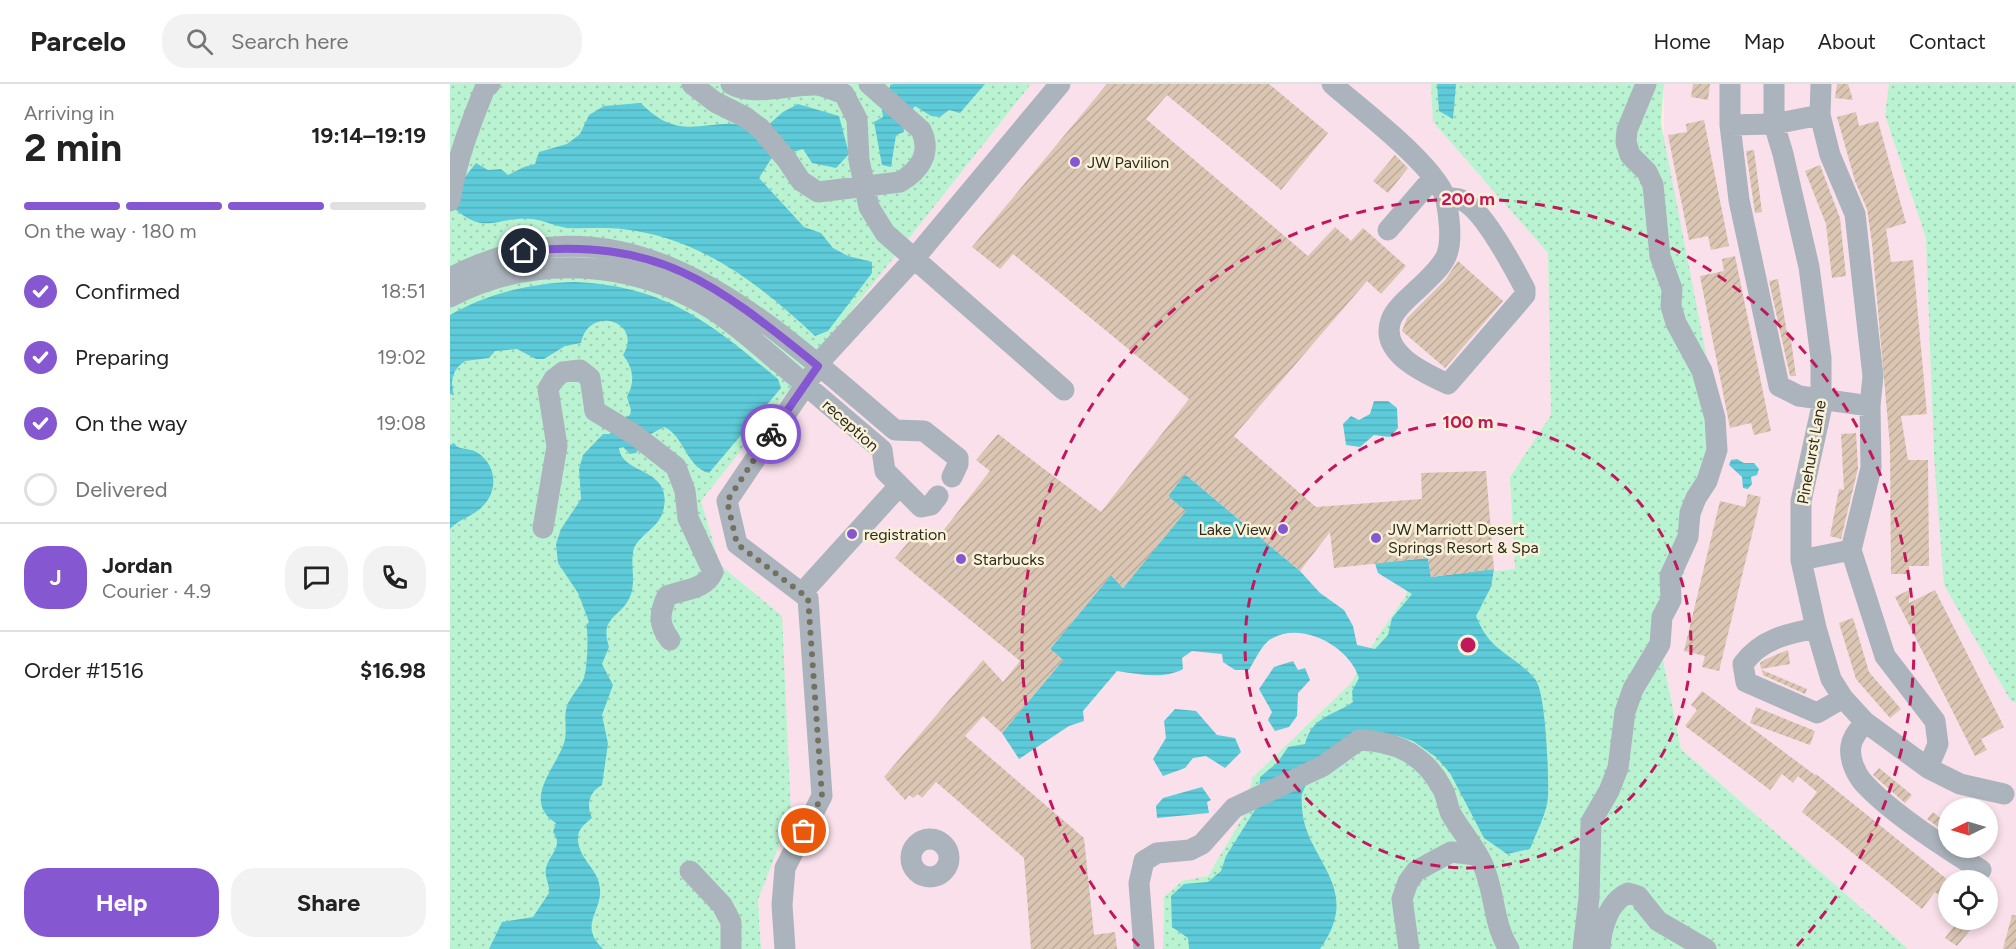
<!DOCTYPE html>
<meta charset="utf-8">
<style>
body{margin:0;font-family:Figtree,sans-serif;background:#f2f2f2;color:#222;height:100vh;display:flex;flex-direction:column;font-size:22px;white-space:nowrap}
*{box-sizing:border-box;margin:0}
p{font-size:20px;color:#767676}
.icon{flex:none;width:33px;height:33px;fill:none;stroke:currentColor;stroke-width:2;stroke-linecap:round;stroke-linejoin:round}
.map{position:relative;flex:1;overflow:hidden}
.side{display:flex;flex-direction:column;background:#fff;width:450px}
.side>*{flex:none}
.needle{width:39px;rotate:265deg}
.buttons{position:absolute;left:1488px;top:714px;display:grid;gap:12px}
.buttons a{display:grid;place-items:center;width:60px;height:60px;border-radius:50%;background:#fff;box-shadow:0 3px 9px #0003;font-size:30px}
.pin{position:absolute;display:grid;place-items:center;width:51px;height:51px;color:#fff;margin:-26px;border:3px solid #fff;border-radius:50%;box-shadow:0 2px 6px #0007}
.courier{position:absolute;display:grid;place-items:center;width:60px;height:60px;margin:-30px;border:4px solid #8557d1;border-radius:50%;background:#fff;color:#222;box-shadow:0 2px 8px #0007}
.headline em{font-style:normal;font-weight:700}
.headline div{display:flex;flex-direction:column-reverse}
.headline{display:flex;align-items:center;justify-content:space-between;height:102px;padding:0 24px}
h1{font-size:39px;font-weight:700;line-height:45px}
.bar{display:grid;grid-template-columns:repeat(4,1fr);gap:9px 6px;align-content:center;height:72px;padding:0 24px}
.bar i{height:8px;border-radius:4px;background:#e0e0e0}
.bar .active{background:#8557d1}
.bar p{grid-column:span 4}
.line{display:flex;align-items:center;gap:15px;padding:0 24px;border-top:2px solid #e0e0e0}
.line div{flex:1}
.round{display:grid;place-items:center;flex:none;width:63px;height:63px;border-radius:24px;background:#f2f2f2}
ol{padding:0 24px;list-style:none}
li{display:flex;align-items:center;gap:18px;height:66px}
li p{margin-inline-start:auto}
li .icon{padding:6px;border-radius:50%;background:#8557d1;color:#fff;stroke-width:4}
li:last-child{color:#767676}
li i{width:33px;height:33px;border:3px solid #e0e0e0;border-radius:50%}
.action{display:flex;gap:12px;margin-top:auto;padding:12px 24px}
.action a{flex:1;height:69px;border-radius:24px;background:#8557d1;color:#fff;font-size:24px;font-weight:700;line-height:69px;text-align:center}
.action a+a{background:#f2f2f2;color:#222}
header{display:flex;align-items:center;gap:36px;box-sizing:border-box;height:84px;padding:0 30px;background:#fff;border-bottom:2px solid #e0e0e0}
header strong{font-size:28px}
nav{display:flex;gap:33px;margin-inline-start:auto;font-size:21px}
.search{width:420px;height:54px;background:#f2f2f2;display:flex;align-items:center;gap:15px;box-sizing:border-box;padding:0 21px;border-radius:24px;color:#767676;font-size:22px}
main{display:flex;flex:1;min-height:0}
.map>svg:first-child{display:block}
.commercial{fill:#f9e0ea;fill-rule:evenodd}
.grass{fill:url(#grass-dots)}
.water{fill:url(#water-rules)}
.building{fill:url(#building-hatch)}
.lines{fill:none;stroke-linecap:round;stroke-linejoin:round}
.minor{stroke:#abb3bc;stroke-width:21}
.done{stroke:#757161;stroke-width:6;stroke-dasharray:0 10.8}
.route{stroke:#8557d1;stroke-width:8}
.ring{fill:none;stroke:#c2185b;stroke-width:3;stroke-dasharray:10 8}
.poi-dot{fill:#8557d1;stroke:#f9f2d8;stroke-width:2}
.labels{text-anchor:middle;stroke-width:5;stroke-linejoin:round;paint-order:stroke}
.poi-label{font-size:16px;fill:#2e2b21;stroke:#f9f2d8;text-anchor:start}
.street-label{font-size:16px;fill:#2e2b21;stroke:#f9f2d8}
.centre{fill:#c2185b;stroke:#f9f2d8;stroke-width:3}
.ring-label{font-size:18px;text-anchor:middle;font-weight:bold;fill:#c2185b;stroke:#f9f2d8;stroke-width:5;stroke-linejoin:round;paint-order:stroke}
</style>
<header>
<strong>Parcelo</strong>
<div class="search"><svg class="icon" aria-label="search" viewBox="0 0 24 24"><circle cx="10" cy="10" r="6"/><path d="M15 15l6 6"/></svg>Search here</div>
<nav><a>Home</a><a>Map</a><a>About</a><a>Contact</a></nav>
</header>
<main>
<section class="side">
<div class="headline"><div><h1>2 min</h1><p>Arriving in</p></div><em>19:14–19:19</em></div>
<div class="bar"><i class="active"></i><i class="active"></i><i class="active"></i><i></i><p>On the way · 180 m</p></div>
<ol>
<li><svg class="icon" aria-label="check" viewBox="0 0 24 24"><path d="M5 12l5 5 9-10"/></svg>Confirmed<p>18:51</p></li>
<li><svg class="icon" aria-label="check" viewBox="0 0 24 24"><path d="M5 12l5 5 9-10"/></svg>Preparing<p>19:02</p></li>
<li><svg class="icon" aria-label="check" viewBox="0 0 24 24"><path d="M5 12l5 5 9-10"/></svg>On the way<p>19:08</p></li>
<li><i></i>Delivered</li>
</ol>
<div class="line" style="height:108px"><b class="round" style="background:#8557d1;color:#fff">J</b><div><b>Jordan</b><p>Courier · 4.9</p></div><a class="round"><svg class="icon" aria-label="chat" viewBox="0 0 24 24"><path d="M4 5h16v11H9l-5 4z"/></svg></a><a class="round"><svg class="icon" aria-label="phone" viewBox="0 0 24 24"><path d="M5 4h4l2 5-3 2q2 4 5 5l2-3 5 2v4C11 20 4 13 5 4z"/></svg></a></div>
<div class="line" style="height:78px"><div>Order #1516</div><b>$16.98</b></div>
<div class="action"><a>Help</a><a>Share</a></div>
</section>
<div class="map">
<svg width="1566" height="865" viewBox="0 0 1566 865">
<defs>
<pattern id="grass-dots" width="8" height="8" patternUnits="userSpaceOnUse" patternTransform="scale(1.5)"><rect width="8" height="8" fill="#baf3d2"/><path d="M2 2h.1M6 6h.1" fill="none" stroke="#a0d0b4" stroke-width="1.8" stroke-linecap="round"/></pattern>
<pattern id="water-rules" width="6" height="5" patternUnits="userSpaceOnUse" patternTransform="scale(1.5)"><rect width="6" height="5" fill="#5dcbd9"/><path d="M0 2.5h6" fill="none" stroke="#51aeba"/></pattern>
<pattern id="building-hatch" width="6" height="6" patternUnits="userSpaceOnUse" patternTransform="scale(1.5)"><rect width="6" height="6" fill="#dbc6b3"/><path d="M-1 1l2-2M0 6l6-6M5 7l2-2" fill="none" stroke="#bcaa9a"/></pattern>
</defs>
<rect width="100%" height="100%" fill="#f9f2d8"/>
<!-- commercial -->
<path class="commercial" d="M581,0H981L984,39L1098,169L1101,331L1060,393L1065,485L961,496L955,513L926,555L901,599L802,694L798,724L758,792L732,797L714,813L713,865H311L308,816L341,731L250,417Z
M1214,0H1439L1435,31L1476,154L1484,372L1561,617L1566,619V865H1458L1231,665L1211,566ZM1498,724H1538V764H1498ZM1498,796H1538V836H1498Z"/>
<!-- grass -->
<path class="grass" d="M0,0H581L251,417L270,481L332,532L341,731L308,816L311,865H0Z
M981,0H1214L1211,39L1264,311L1265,385L1211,566L1231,665L1458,865H713L714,813L732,797L758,792L798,724L802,694L901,599L926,555L955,513L961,496L1065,485L1060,393L1101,331L1098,169L983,38Z
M1439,0H1566V619L1561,617L1494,501L1484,372L1476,154L1435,31Z"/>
<!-- water -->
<path class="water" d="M443,0H535L510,29L499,26L490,33L481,32L465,22L453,37L454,48L446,51L441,83L432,81L424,38L433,33L432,26L438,24L440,1Z
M987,0H1006L1003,35L989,27Z
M191,19C236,67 268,23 310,48L333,28L348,20L389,32L399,70L386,84L362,79L353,65L321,75L309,94L354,143L371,149L383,164L398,172L422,178V189L378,247L365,252C310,200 249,153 172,145C154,143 135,145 117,144C105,142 93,136 81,135C40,133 37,153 0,121L7,103L26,79L38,86L51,85L58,91L74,83L85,80L89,68L117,60L130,50L139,31L154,22Z
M125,198C217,202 260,239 328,295L331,304L259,389C236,383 234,351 214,343L199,351L186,369L180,370L173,363L169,364C172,391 221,383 214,423C211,443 193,447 184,464C180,478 185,492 182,507C175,534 148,530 159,563L152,580L163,601L152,631L158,660L152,701C139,708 136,721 142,734C135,740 127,745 128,756C129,776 149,785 150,805C152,828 128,841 153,865H39L52,838L83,833L99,809C100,800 94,793 96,784C99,770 114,763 103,748L106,739C71,717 106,684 114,659C118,647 113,634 117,622C121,612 129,604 134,594C137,586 139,549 136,541L139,538L128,509L108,479L106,460L111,445L131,415L129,385L133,371L153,350H160L169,337L180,331L181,326L177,313C185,298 184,285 173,271C194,238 139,220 131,259L115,262L94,275H86L67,265L45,267L39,274L15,277C2,286 0,296 4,311L0,310V231C38,209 81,199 125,198Z
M924,317H938L947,324L948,344L940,353L924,351L910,363L896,361L893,340L901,332L909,336L920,330Z
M4,359C8,367 20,363 28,369C48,383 48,408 31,424C21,433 9,435 0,445V361Z
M1287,375L1294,379H1304L1309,385L1307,391L1301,393L1302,400L1298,405L1293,404L1292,393L1279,381L1281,376Z
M735,390L850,487L870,509L894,526L903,542L907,561L925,565L938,551L942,534L962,510L928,489L925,479L978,474L981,493L1044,485L1041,503L1026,532C1041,570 1062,568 1085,595C1096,607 1099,693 1098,713C1097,729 1086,749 1080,765L1057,770L1034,754L1000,689L986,673L963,657L948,652L906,647C886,664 862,684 852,710C851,713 852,719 852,723C854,776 915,802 870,865H739L738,854L722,843L721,812L734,800L758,798L771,787L776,772L808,721L810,693L828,678L838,663L855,660C862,632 883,632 903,618L902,607L909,594C900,563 852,536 821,555C812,560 804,578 799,586H785L773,578L772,570L742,567L732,574L733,585C713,596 689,590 667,587L633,627L634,637L619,642L569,675L552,649L613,576L600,565L661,491L673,504L735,427L718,412Z
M843,577L848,586L855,584L860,596L848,609L847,632L839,643L825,647L818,636L822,628L809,605L824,583Z
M725,625L746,627L767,651L785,654L791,668L775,684L756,672L743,674L735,684L713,692L703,675L716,654L714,637Z
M752,703L761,716L757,718L759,729L707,734L706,722L713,714Z"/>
<!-- building -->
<path class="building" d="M657,0H819L878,49L831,106L717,11L696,35L858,172L885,143L901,157L913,144L956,182L931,210L917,197L784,352L866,423L972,415L971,389L1036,387L1044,485L981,493L978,474L884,484L880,448L850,487L735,390L718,412L736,427L673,504L661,491L600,565L613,576L552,649L533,632L515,652L634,754L644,851L665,848L667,865H581L574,774L486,698L472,714L468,710L463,714L459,711L455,716L434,693L533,576L553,598L570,577L445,474L466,449L481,462L540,387L526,376L548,350L651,428L739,315L563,170L550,185L522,163Z
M1243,0H1260L1258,16L1241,13Z
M1387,0H1398L1403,16L1385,14Z
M1406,28L1409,42L1428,37L1456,139L1436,145L1441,178L1463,176L1477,330L1451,332L1458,376H1478L1479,482H1459V490H1441L1440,362L1422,159L1417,125L1405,97L1387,33Z
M1254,36L1279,162L1261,166L1258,152L1239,156L1218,51L1237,48L1236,40Z
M1304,66L1312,128L1305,129L1296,67Z
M945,71L958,84L938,109L923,97Z
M1370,81L1390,134L1396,192L1382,194L1376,140L1355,87Z
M1285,172L1321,347L1304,351L1301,339L1280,344L1250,192L1274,187L1272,175Z
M1008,177L1053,217L995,284L952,247L957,234L995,196Z
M1328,195L1337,249H1340L1346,292H1340L1319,197Z
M1406,349L1408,384L1391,455L1380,452L1389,405L1394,406L1391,350Z
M1298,410L1311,413L1269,587L1252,583L1255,572L1234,567L1270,417L1295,423Z
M1459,506V519L1485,506L1554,643L1531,655L1537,666L1525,672L1445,513Z
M1403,534L1419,588L1451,625L1440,634L1406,595L1389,539Z
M1338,566L1340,580L1311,585L1310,579L1316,575Z
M1312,586L1357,605L1355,610L1313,591Z
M1252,607L1365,691L1366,690L1498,796V818L1485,808L1472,825L1352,728L1367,708L1348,692L1343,699L1332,690L1320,706L1235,642L1247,626L1241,621Z
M1306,623L1365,647L1360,661L1300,639Z
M1429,684L1462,711L1455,719L1423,691Z
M1483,728L1498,740V750L1477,735Z
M1562,831H1566V865H1553Z
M1509,836H1528L1507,862L1495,854Z"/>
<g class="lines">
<!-- minor -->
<path class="minor" d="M242,0L265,18L295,33L310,44L337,76L351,97L368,108L450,98C470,86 482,69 471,46L419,0
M281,0C301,13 341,0 367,1C376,2 385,7 394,10L407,35L409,76L419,123L435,149L614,306
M882,0C909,24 988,83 996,116C999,131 1002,156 997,170C993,182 980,193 971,202C962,211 946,223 941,236C929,269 974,289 998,300L1075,211V205C1064,184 1031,121 1009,115C1005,114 1000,114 995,114
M1280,0V41L1289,116L1329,302L1349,312L1420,322
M1324,0V40L1333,70L1359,183L1371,274V326L1351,417V476L1366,544L1381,595L1393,614L1415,638L1478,684L1510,700L1554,710
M1371,0L1370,31L1380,71L1405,130L1423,292L1420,322L1421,384L1401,466L1435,572L1485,637L1488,660L1478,684
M1280,41L1324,40L1370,31
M0,117C6,77 20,41 35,4L40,0
M938,146L982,95
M0,194C181,99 316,237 445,346L474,347L508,374V380L502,393
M0,213C83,170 180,175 260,224C286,240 308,261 331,280C365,309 398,337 432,366L435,387L471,423L481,421L488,412
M93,444L107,362L98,305L104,295L113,288L130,286L140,294L145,327L185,351L226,383L235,407L238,434L263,488C255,506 234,505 217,512C209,530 208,540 220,556
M1351,476L1401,466
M352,509L449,402
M1366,544C1337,550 1311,555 1293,580L1296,598L1367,629L1393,614
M1415,638C1409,646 1402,653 1401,662C1399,674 1405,688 1412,697C1438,727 1497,765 1531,786
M461 774a19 19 0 1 1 38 0a19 19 0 1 1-38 0Z
M240,787L272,821L281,838V865
M335,865L332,821L335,784L372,712L358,514L287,460L277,417L375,272L463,176L610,0
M694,865L689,799L694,777L707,769L740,766L752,760L784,724L873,682L909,656C945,657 974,670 992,704C997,712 997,722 1001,730C1011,747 1025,763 1033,781C1045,808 1043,840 1059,865
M959,865L952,815L958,798L966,787L1001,768L1026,771
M1133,865L1139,814L1141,738L1159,707L1168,684L1175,628L1183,605L1210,560L1212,533L1221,516L1220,492L1238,453L1240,429L1246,414L1257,397L1267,366L1265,334L1252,287L1226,239L1221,222L1222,205L1210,172L1203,101L1197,88L1180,71L1176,58L1177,46L1196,0
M1150,865C1151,845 1158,818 1178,809L1188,812L1208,837L1256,865"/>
</g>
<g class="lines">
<!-- done -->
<path class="done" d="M321,350L277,417L287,460L358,514L372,712L354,747"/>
<!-- route -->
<path class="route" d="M74,167C211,154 266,200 368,282L321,350"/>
</g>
<!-- distance rings -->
<g class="ring">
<circle cx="1018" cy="561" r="223"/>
<path d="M689 862A446 446 0 1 1 1347 862"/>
</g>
<!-- markers -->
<g class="poi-dot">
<circle cx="625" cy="78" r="6"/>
<circle cx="833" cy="445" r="6"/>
<circle cx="402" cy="450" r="6"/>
<circle cx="926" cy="454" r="6"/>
<circle cx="511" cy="475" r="6"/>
</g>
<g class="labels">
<!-- poi labels -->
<g class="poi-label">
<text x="637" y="84">JW Pavilion</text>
<text x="821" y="451" text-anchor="end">Lake View</text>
<text x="938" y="451">JW Marriott Desert<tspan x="938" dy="18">Springs Resort &amp; Spa</tspan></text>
<text x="414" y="456">registration</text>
<text x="523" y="481">Starbucks</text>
</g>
<!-- street labels -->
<g class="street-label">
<text transform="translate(401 341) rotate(42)" y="6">reception</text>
<text transform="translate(1361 368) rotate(-80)" y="6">Pinehurst Lane</text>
</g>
</g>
<circle cx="1018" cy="561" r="9" class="centre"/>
<g class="ring-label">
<text x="1018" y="121">200 m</text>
<text x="1018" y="344">100 m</text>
</g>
</svg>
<div class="buttons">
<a><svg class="needle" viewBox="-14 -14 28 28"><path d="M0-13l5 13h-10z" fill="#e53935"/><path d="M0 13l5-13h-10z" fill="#767676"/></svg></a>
<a><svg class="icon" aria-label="locate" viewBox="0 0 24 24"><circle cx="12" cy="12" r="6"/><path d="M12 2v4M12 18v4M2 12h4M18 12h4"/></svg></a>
</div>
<div class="pin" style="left:354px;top:747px;background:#ea580c"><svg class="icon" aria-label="bag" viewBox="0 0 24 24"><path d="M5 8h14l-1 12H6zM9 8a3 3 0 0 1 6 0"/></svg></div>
<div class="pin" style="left:74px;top:167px;background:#1f2937"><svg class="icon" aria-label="home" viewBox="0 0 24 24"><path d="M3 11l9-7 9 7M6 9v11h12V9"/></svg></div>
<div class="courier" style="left:321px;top:350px"><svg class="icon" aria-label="bike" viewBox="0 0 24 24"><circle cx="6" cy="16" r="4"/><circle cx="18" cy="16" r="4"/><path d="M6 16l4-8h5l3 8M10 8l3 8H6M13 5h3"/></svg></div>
</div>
</main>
